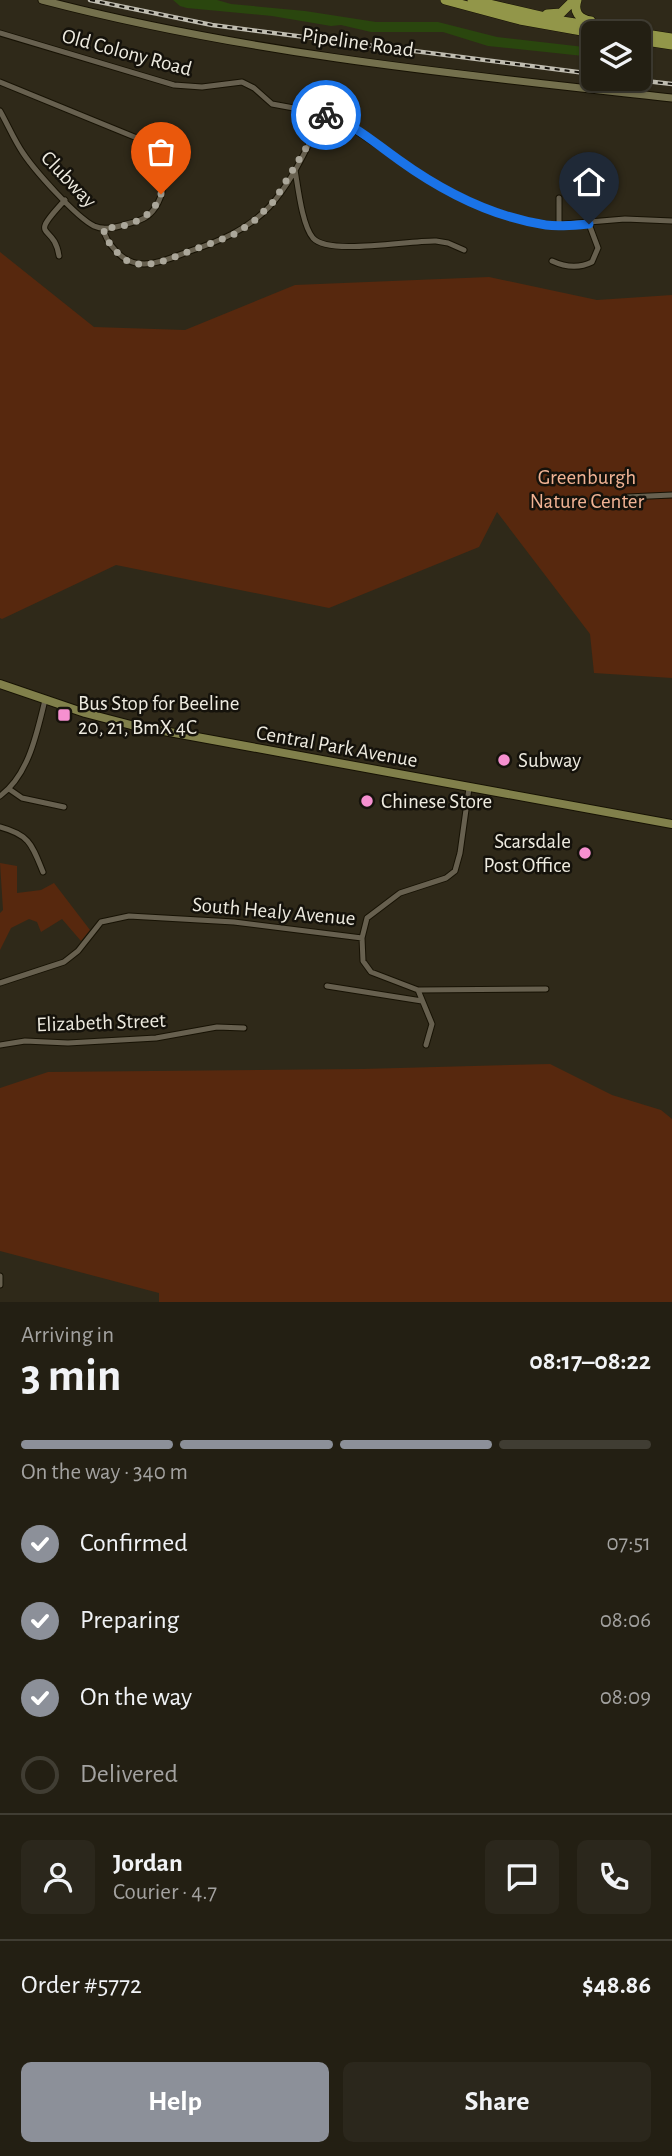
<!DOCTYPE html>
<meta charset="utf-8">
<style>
body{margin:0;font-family:"Alegreya Sans",sans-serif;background:#2b271c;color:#f1f3f6;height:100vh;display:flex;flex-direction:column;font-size:26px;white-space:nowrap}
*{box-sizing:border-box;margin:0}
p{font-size:23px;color:#a3a2a0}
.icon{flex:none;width:38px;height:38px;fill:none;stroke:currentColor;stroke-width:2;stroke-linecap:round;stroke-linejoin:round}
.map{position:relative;height:1302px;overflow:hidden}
.details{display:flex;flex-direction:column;background:#231f13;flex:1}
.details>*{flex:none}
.controls{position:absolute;left:581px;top:21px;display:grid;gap:14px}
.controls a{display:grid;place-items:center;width:70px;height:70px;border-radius:10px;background:#231f13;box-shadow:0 2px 5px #0004,0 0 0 2px #403d33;font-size:35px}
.pin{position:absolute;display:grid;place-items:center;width:60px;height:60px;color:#fff;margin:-72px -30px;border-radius:50% 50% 50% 0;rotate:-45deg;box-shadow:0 0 7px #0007}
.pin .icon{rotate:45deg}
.courier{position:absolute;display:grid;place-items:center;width:70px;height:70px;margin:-35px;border:5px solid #1a73e8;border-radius:50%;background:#fff;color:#222;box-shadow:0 2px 9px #0007}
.overview em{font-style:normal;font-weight:700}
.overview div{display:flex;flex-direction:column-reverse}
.overview{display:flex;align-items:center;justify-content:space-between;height:119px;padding:0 21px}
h1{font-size:46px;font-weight:700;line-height:52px}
.bar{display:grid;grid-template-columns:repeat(4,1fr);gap:10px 7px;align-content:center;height:84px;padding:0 21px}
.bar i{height:9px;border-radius:5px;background:#403d33}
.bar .current{background:#8c9099}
.bar p{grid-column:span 4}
.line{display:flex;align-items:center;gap:18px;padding:0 21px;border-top:2px solid #403d33}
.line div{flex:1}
.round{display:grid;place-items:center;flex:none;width:74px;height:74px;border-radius:10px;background:#2b271c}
ol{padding:0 21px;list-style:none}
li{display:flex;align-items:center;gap:21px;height:77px}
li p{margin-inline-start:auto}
li .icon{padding:7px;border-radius:50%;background:#8c9099;color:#fff;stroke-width:4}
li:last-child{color:#a3a2a0}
li i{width:38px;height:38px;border:4px solid #403d33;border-radius:50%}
.primary-button{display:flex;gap:14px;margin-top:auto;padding:14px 21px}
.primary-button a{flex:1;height:80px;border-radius:10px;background:#8c9099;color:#fff;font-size:28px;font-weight:700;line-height:80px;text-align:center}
.primary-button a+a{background:#2b271c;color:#f1f3f6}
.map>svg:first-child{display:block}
.green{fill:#57280e}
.water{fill:#2a460e}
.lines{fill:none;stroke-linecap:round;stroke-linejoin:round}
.street-casing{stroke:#171204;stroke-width:7}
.secondary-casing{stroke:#171204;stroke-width:9}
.primary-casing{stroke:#171204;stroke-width:10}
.highway-casing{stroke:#171204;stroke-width:10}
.street{stroke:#67604f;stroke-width:5}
.secondary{stroke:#74704d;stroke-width:7}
.primary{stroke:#81804b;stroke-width:8}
.highway{stroke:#929649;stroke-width:9}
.rail-casing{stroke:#c0bdb1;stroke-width:4.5}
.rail{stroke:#15120b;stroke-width:2;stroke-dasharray:5;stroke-linecap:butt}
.done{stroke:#aba79a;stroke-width:7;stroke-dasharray:0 12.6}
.route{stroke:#1a73e8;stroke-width:9}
.poi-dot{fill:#f690d0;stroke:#15120b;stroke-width:2.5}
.labels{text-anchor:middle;stroke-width:5;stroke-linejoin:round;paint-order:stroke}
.street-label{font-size:21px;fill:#eeebe0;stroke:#15120b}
.park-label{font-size:21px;fill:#f1b394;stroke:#15120b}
.poi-label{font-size:21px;fill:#eeebe0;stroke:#15120b;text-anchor:start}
</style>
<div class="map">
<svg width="672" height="1302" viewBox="0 0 672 1302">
<rect width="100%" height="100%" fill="#2f2919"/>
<!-- green -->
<path class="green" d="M0,252L94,327L185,330L295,285L489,277L597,300L672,295V678L594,673L590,634L497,512L479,547L329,608L116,565L2,619L0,618Z
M0,863L17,866V893L41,890L54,883L90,930L81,941L62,919L41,932L37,922L29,919L11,928L0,950V913L3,910Z
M550,1064L612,1095L661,1110L672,1119V1302H159V1293L0,1251V1088L48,1072L362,1069Z"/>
<!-- water -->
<path class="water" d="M173,0H217L231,4L305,11L376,22H438L497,37L593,48V57L488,46L443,32H371L341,25L331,26L272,16L187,8L180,6Z"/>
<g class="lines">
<!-- street casing -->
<g class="street-casing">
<path id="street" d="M0,33L174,85L202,87L242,82L254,88L272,104L310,111L338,119L440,187L487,209L522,220L553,225L625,219L672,221
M0,82L154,145C171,162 166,204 146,217C139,222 128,223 120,226C112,228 103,230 94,226C76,217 35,171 23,153C14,140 8,125 0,111
M295,170C298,187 302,225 313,238C329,256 410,240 436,241L448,243L464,250
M559,198V225
M103,228C105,238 109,244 116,251C137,275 165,260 190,251C220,241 247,230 269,207C293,181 308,145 324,114
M59,256C54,221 26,242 65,200
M552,261C565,267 578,269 592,262L598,248L589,224
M627,497L672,495
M469,788L460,853L455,871L446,878L400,893L367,918L362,938L363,961L371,972L418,990L546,989
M9,789L22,798L64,807
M0,796C29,775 37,732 45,700
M0,827C30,835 32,845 43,872
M0,983L64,962L78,951L101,922L129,916L234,922L362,938
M327,986L422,1001
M418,990L432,1024L426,1045
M0,1045L25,1041L68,1043L156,1038L217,1027L244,1028
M0,1276V1285"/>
</g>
<!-- secondary casing -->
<g class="secondary-casing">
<path id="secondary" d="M42,0C248,54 461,75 672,98"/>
</g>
<!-- primary casing -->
<g class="primary-casing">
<path id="primary" d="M0,684L85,713L131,725L672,824"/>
</g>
<!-- highway casing -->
<g class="highway-casing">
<path id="highway" d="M445,0L520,20L593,33
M472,0L562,21L672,38
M577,0C573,12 579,19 591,21
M547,14L561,13L574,0
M639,40L672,45"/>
</g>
<!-- street -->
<use href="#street" class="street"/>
<!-- secondary -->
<use href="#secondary" class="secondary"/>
<!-- primary -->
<use href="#primary" class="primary"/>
<!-- highway -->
<use href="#highway" class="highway"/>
<!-- rail casing -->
<g class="rail-casing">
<path id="rail" d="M90,0L212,25L593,74
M628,79L672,84"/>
</g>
<!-- rail -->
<use href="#rail" class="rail"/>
</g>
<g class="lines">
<!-- done -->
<path class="done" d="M161,194C153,219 127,228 103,228L107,240L121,257L129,262L143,265L161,262L233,235L253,222L274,201L326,115"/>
<!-- route -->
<path class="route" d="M326,115C353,123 376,144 399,160C442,191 493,217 546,225C560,227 575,225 589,224"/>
</g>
<!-- markers -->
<g class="poi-dot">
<rect x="57" y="708" width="14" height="14" rx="3.5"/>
<circle cx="504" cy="760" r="7"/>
<circle cx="367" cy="801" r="7"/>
<circle cx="585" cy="853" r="7"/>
</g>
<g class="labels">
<!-- street labels -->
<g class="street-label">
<text transform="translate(358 42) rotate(8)" y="7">Pipeline Road</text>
<text transform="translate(127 52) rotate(15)" y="7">Old Colony Road</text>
<text transform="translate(69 179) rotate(46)" y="7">Clubway</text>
<text transform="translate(337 746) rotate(10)" y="7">Central Park Avenue</text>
<text transform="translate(274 911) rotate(5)" y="7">South Healy Avenue</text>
<text transform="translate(101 1022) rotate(-2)" y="7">Elizabeth Street</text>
</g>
<!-- park labels -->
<g class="park-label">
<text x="587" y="484">Greenburgh<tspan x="587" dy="24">Nature Center</tspan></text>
</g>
<!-- poi labels -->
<g class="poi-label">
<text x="78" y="710">Bus Stop for Beeline<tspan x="78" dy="24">20, 21, BmX 4C</tspan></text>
<text x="518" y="767">Subway</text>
<text x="381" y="808">Chinese Store</text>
<text x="571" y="848" text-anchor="end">Scarsdale<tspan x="571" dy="24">Post Office</tspan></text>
</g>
</g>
</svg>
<div class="controls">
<a><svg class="icon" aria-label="layers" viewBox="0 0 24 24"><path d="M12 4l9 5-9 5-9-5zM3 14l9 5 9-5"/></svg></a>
</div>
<div class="pin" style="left:161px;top:194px;background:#ea580c"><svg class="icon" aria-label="bag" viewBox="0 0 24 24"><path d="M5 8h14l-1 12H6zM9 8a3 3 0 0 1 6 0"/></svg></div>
<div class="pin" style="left:589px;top:224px;background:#1f2937"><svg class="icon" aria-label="home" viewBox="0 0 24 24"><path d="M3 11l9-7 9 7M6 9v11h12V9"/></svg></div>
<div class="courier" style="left:326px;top:115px"><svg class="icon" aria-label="bike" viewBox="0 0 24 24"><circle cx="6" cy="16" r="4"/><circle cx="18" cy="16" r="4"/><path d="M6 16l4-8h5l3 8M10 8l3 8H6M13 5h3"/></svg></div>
</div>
<section class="details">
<div class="overview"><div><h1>3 min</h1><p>Arriving in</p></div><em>08:17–08:22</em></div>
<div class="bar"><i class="current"></i><i class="current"></i><i class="current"></i><i></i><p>On the way · 340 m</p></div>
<ol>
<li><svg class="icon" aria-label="check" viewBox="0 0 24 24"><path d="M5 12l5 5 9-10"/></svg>Confirmed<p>07:51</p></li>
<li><svg class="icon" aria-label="check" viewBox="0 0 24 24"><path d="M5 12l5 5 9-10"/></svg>Preparing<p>08:06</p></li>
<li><svg class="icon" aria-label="check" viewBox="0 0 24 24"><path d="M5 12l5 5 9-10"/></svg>On the way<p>08:09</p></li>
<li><i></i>Delivered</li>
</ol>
<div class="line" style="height:126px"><a class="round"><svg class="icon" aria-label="person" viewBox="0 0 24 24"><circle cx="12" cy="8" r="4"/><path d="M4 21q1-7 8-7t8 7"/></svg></a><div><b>Jordan</b><p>Courier · 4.7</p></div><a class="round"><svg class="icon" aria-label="chat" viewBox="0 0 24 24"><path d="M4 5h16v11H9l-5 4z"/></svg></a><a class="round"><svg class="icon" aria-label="phone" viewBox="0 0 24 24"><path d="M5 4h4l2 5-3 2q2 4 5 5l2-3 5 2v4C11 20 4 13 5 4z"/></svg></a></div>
<div class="line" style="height:91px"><div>Order #5772</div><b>$48.86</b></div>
<div class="primary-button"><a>Help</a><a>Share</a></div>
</section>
